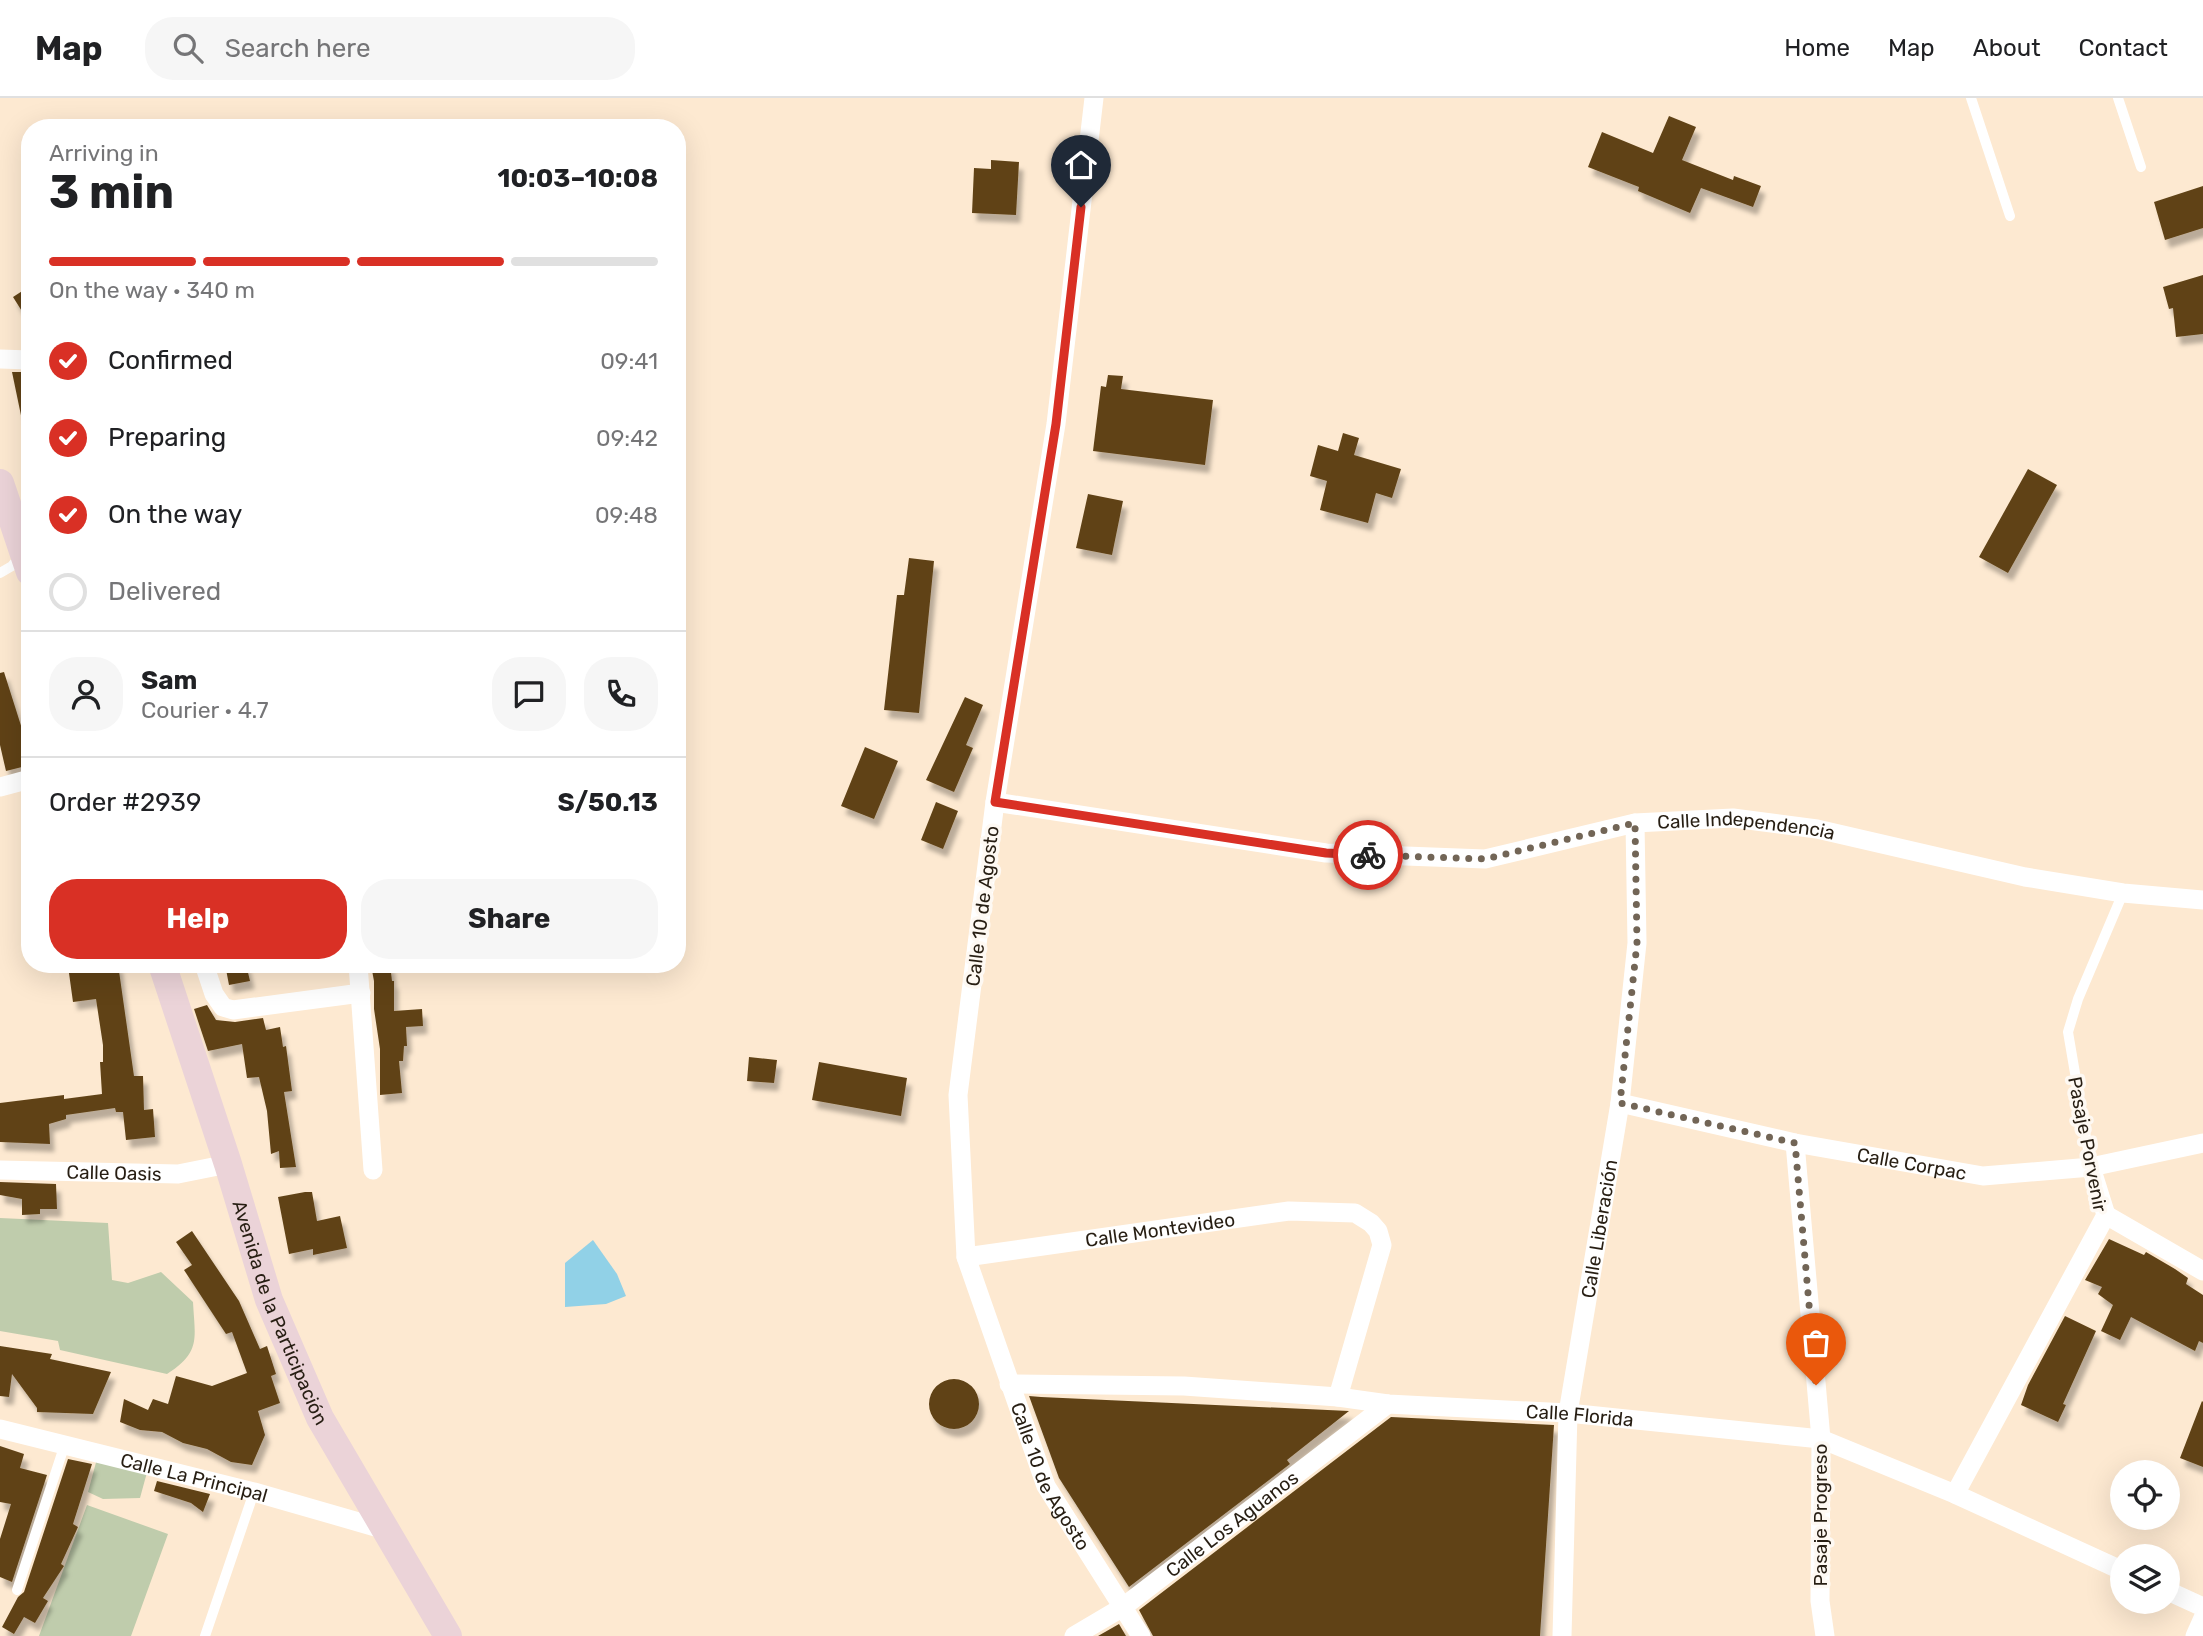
<!DOCTYPE html>
<meta charset="utf-8">
<style>
body{margin:0;font-family:Rubik,sans-serif;background:#f6f6f6;color:#202124;height:100vh;display:flex;flex-direction:column;font-size:26px;white-space:nowrap}
*{box-sizing:border-box;margin:0}
p{font-size:23px;color:#757577}
.icon{flex:none;width:38px;height:38px;fill:none;stroke:currentColor;stroke-width:2;stroke-linecap:round;stroke-linejoin:round}
.map{position:relative;flex:1;overflow:hidden}
.side{position:absolute;left:21px;top:21px;width:665px;height:854px;display:flex;flex-direction:column;background:#fff;border-radius:28px;box-shadow:0 7px 28px #0002}
.side>*{flex:none}
.buttons{position:absolute;left:2110px;top:1362px;display:grid;gap:14px}
.buttons a{display:grid;place-items:center;width:70px;height:70px;border-radius:50%;background:#fff;box-shadow:0 7px 28px #0002;font-size:35px}
.pin{position:absolute;display:grid;place-items:center;width:60px;height:60px;color:#fff;margin:-72px -30px;border-radius:50% 50% 50% 0;rotate:-45deg;box-shadow:0 0 7px #0007}
.pin .icon{rotate:45deg}
.courier{position:absolute;display:grid;place-items:center;width:70px;height:70px;margin:-35px;border:5px solid #d93025;border-radius:50%;background:#fff;color:#222;box-shadow:0 2px 9px #0007}
.overview em{font-style:normal;font-weight:700}
.overview div{display:flex;flex-direction:column-reverse}
.overview{display:flex;align-items:center;justify-content:space-between;height:119px;padding:0 28px}
h1{font-size:46px;font-weight:700;line-height:52px}
.bar{display:grid;grid-template-columns:repeat(4,1fr);gap:10px 7px;align-content:center;height:84px;padding:0 28px}
.bar i{height:9px;border-radius:5px;background:#e0e0e0}
.bar .selected{background:#d93025}
.bar p{grid-column:span 4}
.line{display:flex;align-items:center;gap:18px;padding:0 28px;border-top:2px solid #e0e0e0}
.line div{flex:1}
.round{display:grid;place-items:center;flex:none;width:74px;height:74px;border-radius:28px;background:#f6f6f6}
ol{padding:0 28px;list-style:none}
li{display:flex;align-items:center;gap:21px;height:77px}
li p{margin-inline-start:auto}
li .icon{padding:7px;border-radius:50%;background:#d93025;color:#fff;stroke-width:4}
li:last-child{color:#757577}
li i{width:38px;height:38px;border:4px solid #e0e0e0;border-radius:50%}
.primary-button{display:flex;gap:14px;margin-top:auto;padding:14px 28px}
.primary-button a{flex:1;height:80px;border-radius:28px;background:#d93025;color:#fff;font-size:28px;font-weight:700;line-height:80px;text-align:center}
.primary-button a+a{background:#f6f6f6;color:#202124}
header{display:flex;align-items:center;gap:42px;box-sizing:border-box;height:98px;padding:0 35px;background:#fff;border-bottom:2px solid #e0e0e0}
header strong{font-size:33px}
nav{display:flex;gap:38px;margin-inline-start:auto;font-size:24px}
.search{width:490px;height:63px;background:#f6f6f6;display:flex;align-items:center;gap:18px;box-sizing:border-box;padding:0 24px;border-radius:28px;color:#757577;font-size:26px}
.map>svg:first-child{display:block}
.green{fill:#bfccac}
.water{fill:#91d1e7}
.building{fill:#604317;filter:url(#shadow)}
.lines{fill:none;stroke-linecap:round;stroke-linejoin:round}
.service{stroke:#fff;stroke-width:10}
.minor{stroke:#fff;stroke-width:19}
.secondary{stroke:#ebd3d8;stroke-width:28}
.done{stroke:#726556;stroke-width:7;stroke-dasharray:0 12.6}
.route{stroke:#d93025;stroke-width:9}
.labels{text-anchor:middle;stroke-width:7;stroke-linejoin:round;paint-order:stroke}
.street-label{font-size:19px;fill:#271e13;stroke:#fef9f3}
</style>
<header>
<strong>Map</strong>
<div class="search"><svg class="icon" aria-label="search" viewBox="0 0 24 24"><circle cx="10" cy="10" r="6"/><path d="M15 15l6 6"/></svg>Search here</div>
<nav><a>Home</a><a>Map</a><a>About</a><a>Contact</a></nav>
</header>
<div class="map">
<svg width="2203" height="1538" viewBox="0 0 2203 1538">
<defs>
<filter id="shadow"><feDropShadow dx="4.5" dy="8" stdDeviation="2" flood-color="#0004"/></filter>
</defs>
<rect width="100%" height="100%" fill="#fde9d1"/>
<!-- green -->
<path class="green" d="M0,1120L108,1125L112,1182L128,1185L161,1174L193,1204C195,1241 201,1254 167,1276L60,1252L58,1243L0,1233Z
M98,1357L149,1367L140,1400L103,1401L88,1394Z
M87,1407L168,1436L131,1538H39Z"/>
<!-- water -->
<path class="water" d="M593,1142L617,1176L626,1198L606,1206L565,1209V1165Z"/>
<!-- building -->
<path class="building" d="M1669,18L1696,29L1682,62L1733,82L1734,78L1761,88L1753,109L1701,90L1690,115L1638,93L1639,89L1588,69L1602,34L1653,55Z
M991,62L1019,64L1016,117L972,115L974,70L991,71Z
M2203,88V130L2165,142L2154,104Z
M2203,177V236L2176,239L2173,210L2169,211L2163,189Z
M30,188V226L13,199Z
M12,274H30V327H23Z
M1108,277L1123,278L1121,291L1213,302L1205,367L1093,353L1101,288L1106,289Z
M1343,335L1359,340L1354,357L1401,371L1392,400L1376,395L1368,425L1320,412L1327,383L1310,378L1318,347L1338,353Z
M2028,371L2057,387L2008,475L1979,459Z
M1088,396L1123,403L1112,457L1076,450Z
M909,460L934,463L919,615L884,612L897,497H904Z
M4,574L30,656V667L6,673L0,647V575Z
M965,599L983,607L966,647L973,650L954,694L926,682Z
M865,649L898,663L874,721L841,708Z
M936,704L958,713L943,751L921,742Z
M75,866H118L134,978H143L144,1012L153,1011L155,1039L126,1042L123,1014H116L115,1010L66,1017V1021L49,1026L50,1046L0,1044V1005L64,997V1001L102,996L100,964H103V947L96,901L73,904L68,868Z
M225,866H246L250,883L229,887Z
M390,866L392,883H394V913L422,911L423,928L406,929L407,948H404L403,963H399L402,995L380,997V951L374,911V883L371,867Z
M207,907L216,922L235,924L263,920L266,932L280,929L283,949L286,948L292,993L284,994L296,1069L280,1070L279,1053L271,1056L267,1013L259,979L247,980L242,946L208,953L194,911Z
M749,959L777,962L774,985L747,983Z
M819,964L907,980L901,1018L812,1002Z
M0,1084L56,1086L57,1111H40V1116L22,1117V1101L0,1097Z
M305,1094H312L317,1123L340,1118L347,1150L313,1157V1151L289,1156L278,1099Z
M192,1133L239,1203L260,1251L267,1248L276,1276L271,1278L280,1305L258,1313L265,1337L252,1367L231,1364L207,1351L183,1345L162,1334L140,1332L120,1324L124,1301L148,1312L153,1301L168,1306L176,1278L212,1288L247,1275L232,1234L226,1236L184,1172L192,1167L176,1144Z
M2109,1141L2144,1157L2146,1154L2175,1171L2188,1180L2186,1186L2203,1197V1245L2199,1243L2195,1253L2131,1219L2120,1242L2101,1233L2113,1207L2098,1196L2102,1189L2085,1182Z
M2065,1218L2096,1233L2063,1306L2066,1307L2058,1324L2021,1307L2028,1287Z
M0,1248L52,1256L50,1261L111,1274L93,1316L37,1314V1310L12,1276L9,1299L0,1298Z
M929 1306a25 25 0 1 1 50 0a25 25 0 1 1-50 0Z
M1029,1298L1041,1299L1349,1313L1287,1362L1290,1366L1129,1489L1059,1380Z
M2202,1303L2203,1304V1369L2180,1360Z
M1391,1319L1554,1327L1540,1538H1153L1139,1512Z
M0,1348L24,1356L20,1370L47,1377L12,1484L0,1479V1441L11,1406L0,1404Z
M68,1361L92,1366L73,1426L78,1429L61,1466L64,1468L43,1500L48,1503L35,1525L24,1519L14,1536L2,1529L18,1499L24,1494Z
M157,1383L210,1396L203,1414L191,1405L154,1393Z
M1119,1526L1126,1538H1098Z"/>
<g class="lines">
<!-- service -->
<path class="service" d="M1971,0L2010,118
M2118,0L2141,69
M0,475L12,468L21,457
M2091,1069L2068,934L2078,901L2123,795
M17,1492L65,1346
M205,1538L254,1394"/>
<!-- minor -->
<g class="minor">
<path id="s1" d="M1094,0L1056,326L995,704L958,997L966,1159L1046,1388L1141,1538"/>
<path d="M0,261L30,262"/>
<path d="M0,689L30,681"/>
<path id="s2" d="M995,704L1326,755L1485,761L1635,725L1733,720L1817,731L2025,779L2123,795L2203,802"/>
<path d="M204,866L214,896L223,909L233,912L361,895"/>
<path d="M358,866L373,1072"/>
<path id="s3" d="M1620,1005L1795,1045L1983,1078L2091,1069L2203,1045"/>
<path d="M1795,1045L1821,1341L1820,1503L1825,1538"/>
<path id="s4" d="M0,1072L178,1076L228,1066"/>
<path d="M2106,1117L2203,1173"/>
<path id="s5" d="M966,1159L1289,1113L1355,1115L1371,1125L1378,1133L1382,1147L1338,1299"/>
<path id="s6" d="M1009,1286L1184,1288L1338,1299L1388,1306L1568,1315L1821,1341L1955,1396L2123,1473"/>
<path id="s7" d="M0,1331L254,1394L386,1432"/>
<path d="M1955,1396L2106,1117L2091,1069"/>
<path d="M2168,1493L2203,1509"/>
<path id="s8" d="M1074,1538L1123,1509L1388,1306"/>
<path id="s9" d="M1562,1538L1568,1315L1620,1005L1637,845L1635,725"/>
<path d="M2195,1538L2203,1520"/>
</g>
<!-- secondary -->
<g class="secondary">
<path d="M0,385L30,474"/>
<path id="s10" d="M162,866L228,1066L269,1202L320,1320L448,1538"/>
</g>
</g>
<g class="lines">
<!-- done -->
<path class="done" d="M1368,757L1485,761L1635,725L1637,845L1620,1005L1795,1045L1816,1287"/>
<!-- route -->
<path class="route" d="M1081,109L1056,326L995,704L1326,755L1368,757"/>
</g>
<g class="labels">
<!-- street labels -->
<g class="street-label">
<text dy="7" stroke="none"><textPath href="#s2" startOffset="760">Calle Independencia</textPath></text>
<text transform="translate(982 808) rotate(-83)" y="7">Calle 10 de Agosto</text>
<text transform="translate(2088 1046) rotate(79)" y="7">Pasaje Porvenir</text>
<text dy="7" stroke="none"><textPath href="#s3" startOffset="298">Calle Corpac</textPath></text>
<text dy="7" stroke="none"><textPath href="#s4" startOffset="114">Calle Oasis</textPath></text>
<text dy="7" stroke="none"><textPath href="#s5" startOffset="196">Calle Montevideo</textPath></text>
<text dy="7" stroke="none"><textPath href="#s9" startOffset="410">Calle Liberación</textPath></text>
<text dy="7" stroke="none"><textPath href="#s10" startOffset="368">Avenida de la Participación</textPath></text>
<text dy="7" stroke="none"><textPath href="#s6" startOffset="572">Calle Florida</textPath></text>
<text dy="7" stroke="none"><textPath href="#s1" startOffset="1404">Calle 10 de Agosto</textPath></text>
<text dy="7" stroke="none"><textPath href="#s7" startOffset="200">Calle La Principal</textPath></text>
<text transform="translate(1820 1417) rotate(-90)" y="7">Pasaje Progreso</text>
<text dy="7" stroke="none"><textPath href="#s8" startOffset="194">Calle Los Aguanos</textPath></text>
</g>
</g>
</svg>
<div class="buttons">
<a><svg class="icon" aria-label="locate" viewBox="0 0 24 24"><circle cx="12" cy="12" r="6"/><path d="M12 2v4M12 18v4M2 12h4M18 12h4"/></svg></a>
<a><svg class="icon" aria-label="layers" viewBox="0 0 24 24"><path d="M12 4l9 5-9 5-9-5zM3 14l9 5 9-5"/></svg></a>
</div>
<div class="pin" style="left:1816px;top:1287px;background:#ea580c"><svg class="icon" aria-label="bag" viewBox="0 0 24 24"><path d="M5 8h14l-1 12H6zM9 8a3 3 0 0 1 6 0"/></svg></div>
<div class="pin" style="left:1081px;top:109px;background:#1f2937"><svg class="icon" aria-label="home" viewBox="0 0 24 24"><path d="M3 11l9-7 9 7M6 9v11h12V9"/></svg></div>
<div class="courier" style="left:1368px;top:757px"><svg class="icon" aria-label="bike" viewBox="0 0 24 24"><circle cx="6" cy="16" r="4"/><circle cx="18" cy="16" r="4"/><path d="M6 16l4-8h5l3 8M10 8l3 8H6M13 5h3"/></svg></div>
<section class="side">
<div class="overview"><div><h1>3 min</h1><p>Arriving in</p></div><em>10:03–10:08</em></div>
<div class="bar"><i class="selected"></i><i class="selected"></i><i class="selected"></i><i></i><p>On the way · 340 m</p></div>
<ol>
<li><svg class="icon" aria-label="check" viewBox="0 0 24 24"><path d="M5 12l5 5 9-10"/></svg>Confirmed<p>09:41</p></li>
<li><svg class="icon" aria-label="check" viewBox="0 0 24 24"><path d="M5 12l5 5 9-10"/></svg>Preparing<p>09:42</p></li>
<li><svg class="icon" aria-label="check" viewBox="0 0 24 24"><path d="M5 12l5 5 9-10"/></svg>On the way<p>09:48</p></li>
<li><i></i>Delivered</li>
</ol>
<div class="line" style="height:126px"><a class="round"><svg class="icon" aria-label="person" viewBox="0 0 24 24"><circle cx="12" cy="8" r="4"/><path d="M4 21q1-7 8-7t8 7"/></svg></a><div><b>Sam</b><p>Courier · 4.7</p></div><a class="round"><svg class="icon" aria-label="chat" viewBox="0 0 24 24"><path d="M4 5h16v11H9l-5 4z"/></svg></a><a class="round"><svg class="icon" aria-label="phone" viewBox="0 0 24 24"><path d="M5 4h4l2 5-3 2q2 4 5 5l2-3 5 2v4C11 20 4 13 5 4z"/></svg></a></div>
<div class="line" style="height:91px"><div>Order #2939</div><b>S/50.13</b></div>
<div class="primary-button"><a>Help</a><a>Share</a></div>
</section>
</div>
